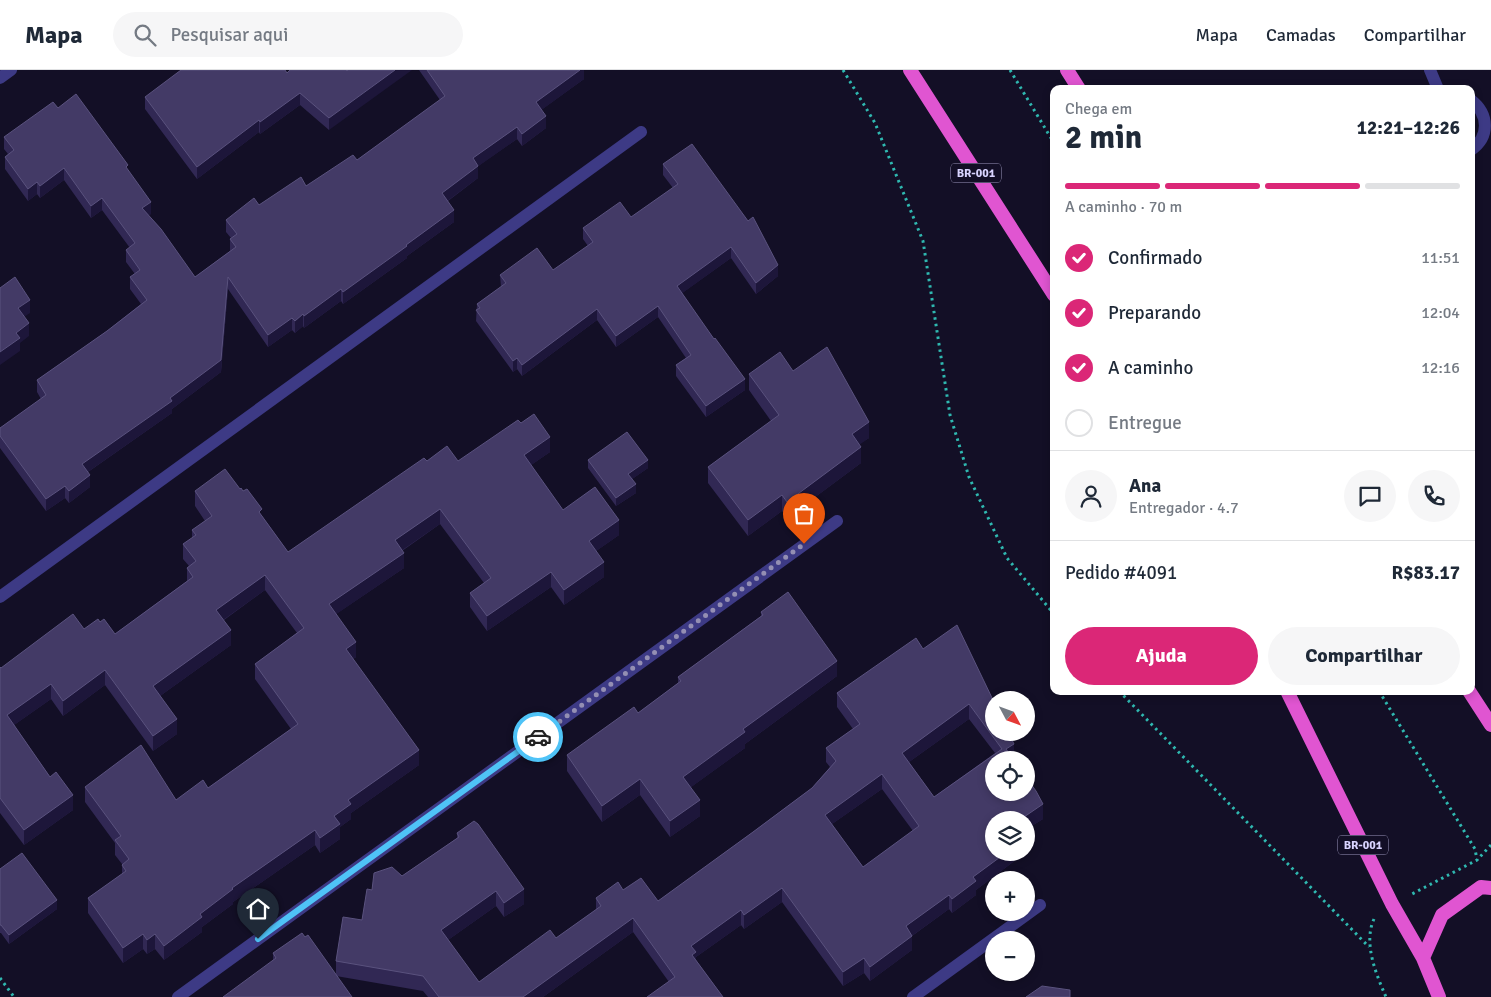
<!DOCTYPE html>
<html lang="pt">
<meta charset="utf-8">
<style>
body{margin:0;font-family:Signika,sans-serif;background:#f6f6f7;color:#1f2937;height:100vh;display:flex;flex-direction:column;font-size:19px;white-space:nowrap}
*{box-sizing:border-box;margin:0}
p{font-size:16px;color:#747a83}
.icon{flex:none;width:28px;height:28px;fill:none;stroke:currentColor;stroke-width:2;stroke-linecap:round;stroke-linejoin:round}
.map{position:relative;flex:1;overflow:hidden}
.sheet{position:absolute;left:1050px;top:15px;width:425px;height:610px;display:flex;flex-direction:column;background:#fff;border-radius:10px;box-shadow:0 2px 8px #0003}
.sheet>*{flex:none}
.needle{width:32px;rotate:131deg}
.controls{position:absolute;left:985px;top:621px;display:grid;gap:10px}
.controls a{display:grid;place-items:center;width:50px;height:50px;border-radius:50%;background:#fff;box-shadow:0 2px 8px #0003;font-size:25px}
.pin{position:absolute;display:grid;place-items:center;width:42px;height:42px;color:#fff;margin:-51px -21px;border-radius:50% 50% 50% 0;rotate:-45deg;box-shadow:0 0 5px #0007}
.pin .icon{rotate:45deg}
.courier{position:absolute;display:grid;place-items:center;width:50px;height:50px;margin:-25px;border:4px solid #4fc3f7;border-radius:50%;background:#fff;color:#222;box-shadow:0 1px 6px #0007}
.headline em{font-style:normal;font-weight:700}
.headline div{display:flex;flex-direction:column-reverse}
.headline{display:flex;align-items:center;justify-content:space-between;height:85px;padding:0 15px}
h1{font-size:32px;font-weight:700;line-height:38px}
.bar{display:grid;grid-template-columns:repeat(4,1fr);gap:8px 5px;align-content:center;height:60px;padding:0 15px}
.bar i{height:6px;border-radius:4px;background:#e0e1e3}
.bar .current{background:#db2777}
.bar p{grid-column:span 4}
.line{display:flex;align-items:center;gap:12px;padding:0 15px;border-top:1px solid #e0e1e3}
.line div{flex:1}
.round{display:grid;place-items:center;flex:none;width:52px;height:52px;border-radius:26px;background:#f6f6f7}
ol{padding:0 15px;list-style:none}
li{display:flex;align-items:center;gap:15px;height:55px}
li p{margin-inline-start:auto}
li .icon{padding:5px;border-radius:50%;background:#db2777;color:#fff;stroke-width:4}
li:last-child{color:#747a83}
li i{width:28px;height:28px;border:2px solid #e0e1e3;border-radius:50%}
.button{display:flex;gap:10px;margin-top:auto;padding:10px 15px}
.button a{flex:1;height:58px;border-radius:30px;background:#db2777;color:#fff;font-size:20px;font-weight:700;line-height:58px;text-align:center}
.button a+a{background:#f6f6f7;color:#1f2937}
header{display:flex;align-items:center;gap:30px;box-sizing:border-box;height:70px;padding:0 25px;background:#fff;border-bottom:1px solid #e0e1e3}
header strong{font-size:24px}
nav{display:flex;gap:28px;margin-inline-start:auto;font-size:18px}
.search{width:350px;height:45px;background:#f6f6f7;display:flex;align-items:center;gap:12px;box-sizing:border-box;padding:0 18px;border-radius:28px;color:#747a83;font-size:19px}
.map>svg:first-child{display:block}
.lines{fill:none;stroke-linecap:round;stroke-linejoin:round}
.path{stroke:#2fb8b0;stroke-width:3;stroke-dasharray:2.5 4;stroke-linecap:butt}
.service{stroke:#3d3a85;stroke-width:12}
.minor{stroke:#3d3a85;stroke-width:12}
.trunk{stroke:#e055d1;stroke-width:14}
.wall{fill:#312854;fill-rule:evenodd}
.shaded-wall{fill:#1d163a}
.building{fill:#433a66;stroke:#5a527e;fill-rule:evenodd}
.done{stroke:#948fb3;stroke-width:5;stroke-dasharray:0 9}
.route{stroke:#4fc3f7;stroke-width:6}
.labels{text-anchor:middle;stroke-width:4;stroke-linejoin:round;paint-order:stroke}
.shield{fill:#130f26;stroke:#9e99be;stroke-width:1}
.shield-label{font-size:12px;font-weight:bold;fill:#d9d4ff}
</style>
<header>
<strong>Mapa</strong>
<div class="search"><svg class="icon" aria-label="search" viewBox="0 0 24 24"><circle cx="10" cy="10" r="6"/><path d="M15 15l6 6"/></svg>Pesquisar aqui</div>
<nav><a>Mapa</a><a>Camadas</a><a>Compartilhar</a></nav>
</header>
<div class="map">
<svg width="1491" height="927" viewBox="0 0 1491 927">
<rect width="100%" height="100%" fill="#130f26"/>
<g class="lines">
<!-- path -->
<path class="path" d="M843,0L875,53L923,171L950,345L969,407L1007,488L1054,544
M1010,0L1054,73
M1119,621L1369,877
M1379,621L1475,779L1477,790L1412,824
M1478,791L1477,790L1491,775
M1374,849C1363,873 1376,904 1386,927
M0,908L14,927"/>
<!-- service -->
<path class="service" d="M1430,0L1438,19
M1471,30C1489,44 1490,67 1471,80"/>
<!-- minor -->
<path class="minor" d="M0,8L11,0
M0,527L641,62
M178,927L837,451
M913,927L1040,835"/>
<!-- trunk -->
<path class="trunk" d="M910,0L1054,225
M1067,0L1079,19
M1287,621L1392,834L1423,888L1439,927
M1469,621L1491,655
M1423,888L1442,845L1481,817L1491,818"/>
</g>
<!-- wall -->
<path class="wall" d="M419,0H584V9L541,40L546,58L522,76L517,69L478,96V108L448,131L454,152L407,186V188L343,234L341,231L304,258L303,256L295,263L292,260L268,277L228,219L221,302L172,339V343L88,402L90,417L69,433L65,428L46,441L0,378V358L41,329L37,322V310L107,261L141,234L130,219V207L135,204L126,192V180L130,178L102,140L91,148L64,110L40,128L37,124L28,131L5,99V87L8,84L4,79V67L58,38L128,101L151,144L148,145L195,207L230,181V169L231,168L226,162V150L259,135L306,116L357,90L440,30Z
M347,1L329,60L300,35L260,64L259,62L197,109L145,39V27L287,3Z
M663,94L778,206L756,224L731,188L682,223L745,320L706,347L676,306V295L686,288L658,247L616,277L597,250L522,306L517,299L513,302L476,251L477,234L501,217L500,205L553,200L588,176L583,169V158L631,147L673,118L663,105Z
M793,301L869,368L859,374L861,393L787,448L782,441L748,466L708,413V397L771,351L749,320V304Z
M521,353L550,382L531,395L563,440L619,465L596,481L604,507L564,535L551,517L487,561L470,537V523L484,513L440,454L402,481L404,498L336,544L356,587L353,589L419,695L351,743V749L340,757V769L320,783L315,775L233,832V834L202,857V862L164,890L155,879L147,884L143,879L123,893L88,843V828L122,804V794L115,785V773L85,732V717L176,730L208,718L291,659L255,609V594L297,563L265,520L224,550L231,575L160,626L177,664L153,681L105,615L63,646L51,629L14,655L73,740L24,775L0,743V597L1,598L84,559L100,552L115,564L187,511V498L189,496L183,489V474L192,468V460L205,451L195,436V421L240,419L262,446L288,482L427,391H458Z
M588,390L648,398L632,409L636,423L616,436L588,398Z
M761,542L837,606L745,674V678L691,717L700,746L670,767L640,725L602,752L567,701V685L638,643L678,613V607L761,546Z
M923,579L1014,689H1013L1043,749L1030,757V771L994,750L1017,782V789L976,820V825L952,843L949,839L912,866V880L870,911L864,903L843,916L782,832L744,859L741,855L696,887V890L723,927L669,912L633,862L543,927H428L423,921L336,906L273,890V883L336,905V891L362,850L372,820L402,806L457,768V763L524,834L504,847L496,836L448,870L479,912L556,868L596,840V828L623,820L658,831L753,762L812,718L830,697L826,692V678L853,659L837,637V623ZM969,649L995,683L934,727L909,692ZM882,719L913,761L863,797L832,754Z
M0,799L57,839L9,874L1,863H0Z"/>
<!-- shaded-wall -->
<path class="shaded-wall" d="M395,0H412L329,60V48Z
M579,0H584V9L536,44V32Z
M300,23V35L260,64V52Z
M546,46V58L522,76V64Z
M259,50V62L197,109V97Z
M517,57V69L473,100V88Z
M478,96V108L442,135V123Z
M64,98V110L40,128V116Z
M37,112V124L28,131V119Z
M102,128V140L91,148V136Z
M151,132V144L142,150V138Z
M454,140V152L407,186V188L343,234V222Z
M731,177V188L677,227V216Z
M778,195V206L756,224V213Z
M228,207V219L221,302L172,339V343L82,406V394L170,328Z
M341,219V231L304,258V246Z
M30,230V243L18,251V238Z
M658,236V247L616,277V266Z
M597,239V250L522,306V295Z
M303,244V256L295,263V251Z
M292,248V260L268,277V265Z
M29,253V266L20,273V281L0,295V282L16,263Z
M517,288V299L513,302V291Z
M745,309V320L706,347V336Z
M869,352V368L852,380V364Z
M550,367V382L524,400V385Z
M861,377V393L787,448V432Z
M648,390V398L628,412V404Z
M90,405V417L69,433V421Z
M636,414V423L616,436V428Z
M65,416V428L46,441V429Z
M782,425V441L748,466V450Z
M440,439V454L395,485V470Z
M619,450V465L589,486V471Z
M404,483V498L329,549V534Z
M604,492V507L564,535V520Z
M551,502V517L487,561V546Z
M265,505V520L216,555V540Z
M231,560V575L153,631V616Z
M356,572V587L346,594V579Z
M837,591V606L745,674V678L683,723V707L743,659Z
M105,600V615L63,646V631Z
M51,614V629L7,660V645Z
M969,634V649L902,697V683Z
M177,649V664L153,681V666Z
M1014,674V689L1012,690L1006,679Z
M419,680V695L351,743V749L340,757V769L320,783V768L334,746L348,730Z
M882,704V719L825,759V745Z
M640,709V725L602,752V736Z
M73,725V740L24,775V760Z
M700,730V746L670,767V751Z
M1043,734V749L1030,757V771L1026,773V750L1024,747Z
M315,760V775L233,832V834L202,857V862L164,890V876L200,844L232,818Z
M1007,782H1017V789L976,820V825L952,843V829L973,807Z
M782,818V832L744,859V845Z
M524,819V834L504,847V833Z
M496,821V836L441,875V860Z
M949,825V839L909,868L912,866V880L870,911V897L906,856Z
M57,830V839L9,874V865Z
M741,840V855L696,887V896L692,899L691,876Z
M633,848V862L543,927H523Z
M143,864V879L123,893V878Z
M155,864V879L147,884V870Z
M864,888V903L843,916V902Z"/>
<!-- building -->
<path class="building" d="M181,0H285L287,3L290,0H346L347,1L348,0H395L329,48L300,23L260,52L259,50L197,97L145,27Z
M427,0H580L536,32L546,46L522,64L517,57L473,88L478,96L442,123L454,140L406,175L407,176L343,222L341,219L304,246L303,244L295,251L292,248L268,265L228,207L221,290L170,328L172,331L82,394L90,405L69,421L65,416L46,429L0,366V358L46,325L37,310L107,261L147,230L130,207L140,200L126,180L135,173L102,128L91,136L64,98L40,116L37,112L28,119L5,87L14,80L4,67L53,32L58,38L76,24L128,95L126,97L151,132L142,138L161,159L195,207L236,177L230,169L237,164L226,150L254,128L259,135L301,107L306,116L353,85L357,90L445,26Z
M692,74L748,151L753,147L778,195L756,213L731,177L677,216L714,269L715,268L745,309L706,336L676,295L691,285L658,236L616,266L597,239L522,295L517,288L513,291L476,240L480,238L477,234L506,213L500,205L537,178L553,200L593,172L583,158L620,132L631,147L678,114L663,94Z
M15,207L30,230L18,238L29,253L16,263L20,268L0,282V218Z
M827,277L869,352L852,364L861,377L787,432L782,425L748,450L708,397L779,345L749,304L780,282L793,301Z
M534,344L550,367L524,385L563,440L595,417L619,450L589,471L604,492L564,520L551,502L487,546L470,523L491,508L440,439L395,470L404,483L329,534L356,572L346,579L419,680L348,730L351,734L334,746L340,754L320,768L315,760L232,818L233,819L200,844L202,847L164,876L155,864L147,870L143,864L123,878L88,828L126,801L122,795L129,789L115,770L121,766L85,717L141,675L176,730L203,710L208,718L298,654L255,594L304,558L265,505L216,540L231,560L153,616L177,649L153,666L105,600L63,631L51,614L7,645L50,707L56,702L73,725L24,760L0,728V597L1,598L73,544L84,559L98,549L100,552L104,549L115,564L193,507L187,498L196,491L183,474L196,465L192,460L212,446L195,421L225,399L240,419L241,418L243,421L247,419L262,439L259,442L288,482L424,388L427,391L447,376L458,391L518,350L521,353Z
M627,362L648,390L628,404L636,414L616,428L588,390Z
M788,522L837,591L743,659L745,662L683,707L700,730L670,751L640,709L602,736L567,685L634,637L638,643L681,611L678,607L763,545L761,542Z
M957,555L994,632V662H1008L1014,674L1006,679L1014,690H994V722H1026V707L1036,721L1043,734L1024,747L1026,750H994V782H1007L973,807L976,811L952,829L949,825L906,856L912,866L870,897L864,888L843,902L782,818L744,845L741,840L691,876L696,882L692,885L723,927H647L675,907L633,848L523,927H439L423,906L336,891L343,847L362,850L367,819L372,820L374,803L392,797L402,806L459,767L457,763L474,751L478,754L524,819L504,833L496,821L441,860L479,912L550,860L556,868L601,836L596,828L618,812L623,820L641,808L658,831L753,762L812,718L836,691L826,678L860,654L837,623L916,568L923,579ZM969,634L1002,679L934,727L902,683ZM882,704L919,756L863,797L825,745Z
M1026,751L1030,756L1026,759Z
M22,783L57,830L9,865L1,855H0V799Z
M302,863L305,867L308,865L352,927H223L276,888L273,883Z
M1042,916L1070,920V927H1026Z"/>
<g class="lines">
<!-- done -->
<path class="done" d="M538,667L804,474"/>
<!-- route -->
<path class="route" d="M258,869L538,667"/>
</g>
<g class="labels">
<!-- shield labels -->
<g class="shield">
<rect x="951" y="93.5" width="50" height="19" rx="4"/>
<rect x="1338" y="765.5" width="50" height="19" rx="4"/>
</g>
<g class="shield-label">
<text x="976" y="107">BR-001</text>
<text x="1363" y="779">BR-001</text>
</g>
</g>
</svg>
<div class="controls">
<a><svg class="needle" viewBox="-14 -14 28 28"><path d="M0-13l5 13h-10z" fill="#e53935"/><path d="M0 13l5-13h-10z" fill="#747a83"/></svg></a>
<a><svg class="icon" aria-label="locate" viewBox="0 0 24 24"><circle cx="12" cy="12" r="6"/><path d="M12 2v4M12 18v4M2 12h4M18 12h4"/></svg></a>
<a><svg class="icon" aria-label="layers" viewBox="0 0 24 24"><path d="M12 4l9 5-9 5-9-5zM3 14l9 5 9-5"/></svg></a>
<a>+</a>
<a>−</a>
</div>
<div class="pin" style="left:804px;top:474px;background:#ea580c"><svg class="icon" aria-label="bag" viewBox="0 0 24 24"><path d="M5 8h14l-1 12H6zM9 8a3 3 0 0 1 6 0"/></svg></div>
<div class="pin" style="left:258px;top:869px;background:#1f2937"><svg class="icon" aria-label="home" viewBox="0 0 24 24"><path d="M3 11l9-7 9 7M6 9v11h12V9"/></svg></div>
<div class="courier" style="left:538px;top:667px"><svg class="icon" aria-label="car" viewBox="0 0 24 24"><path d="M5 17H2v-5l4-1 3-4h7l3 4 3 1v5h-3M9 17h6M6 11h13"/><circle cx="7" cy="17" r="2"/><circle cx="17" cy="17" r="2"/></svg></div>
<section class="sheet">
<div class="headline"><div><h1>2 min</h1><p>Chega em</p></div><em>12:21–12:26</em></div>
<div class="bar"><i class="current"></i><i class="current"></i><i class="current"></i><i></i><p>A caminho · 70 m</p></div>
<ol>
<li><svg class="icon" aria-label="check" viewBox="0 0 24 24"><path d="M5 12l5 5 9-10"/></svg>Confirmado<p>11:51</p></li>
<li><svg class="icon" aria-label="check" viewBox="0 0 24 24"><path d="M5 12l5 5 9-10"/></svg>Preparando<p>12:04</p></li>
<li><svg class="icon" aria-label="check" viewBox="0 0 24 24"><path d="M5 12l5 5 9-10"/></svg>A caminho<p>12:16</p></li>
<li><i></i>Entregue</li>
</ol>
<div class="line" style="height:90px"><a class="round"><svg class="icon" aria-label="person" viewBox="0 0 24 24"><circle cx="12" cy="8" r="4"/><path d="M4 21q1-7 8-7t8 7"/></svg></a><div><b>Ana</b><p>Entregador · 4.7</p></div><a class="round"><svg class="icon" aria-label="chat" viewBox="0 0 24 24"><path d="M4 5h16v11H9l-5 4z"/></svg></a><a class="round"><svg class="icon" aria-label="phone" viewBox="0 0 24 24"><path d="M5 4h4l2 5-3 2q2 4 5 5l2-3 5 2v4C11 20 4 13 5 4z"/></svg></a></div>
<div class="line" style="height:65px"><div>Pedido #4091</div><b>R$83.17</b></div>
<div class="button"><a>Ajuda</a><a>Compartilhar</a></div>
</section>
</div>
